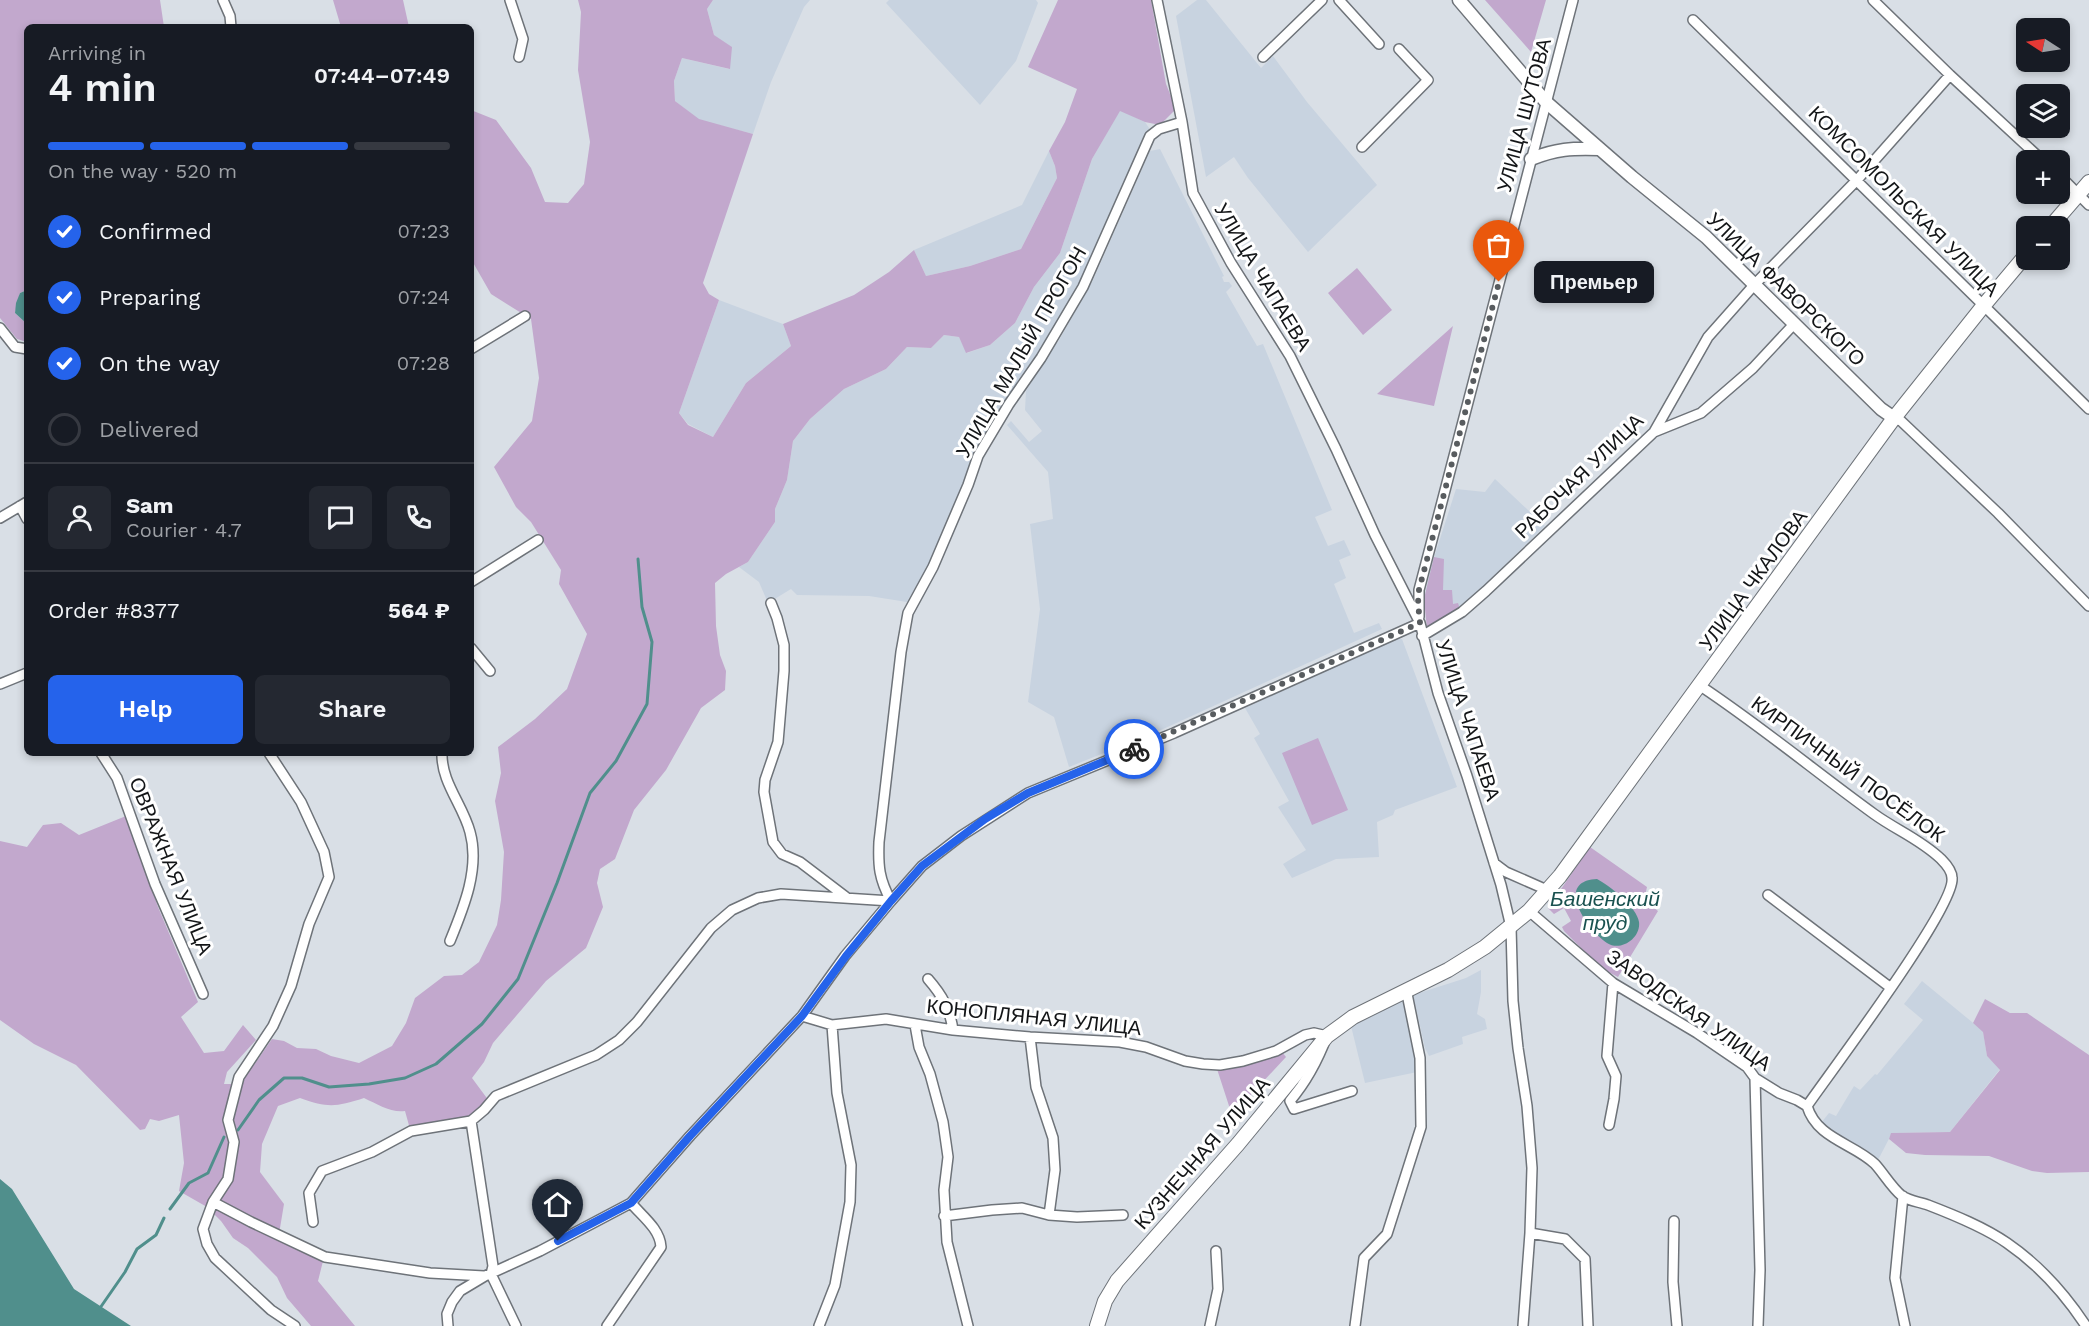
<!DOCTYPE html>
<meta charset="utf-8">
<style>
body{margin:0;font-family:"Work Sans",sans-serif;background:#242831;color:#f1f3f6;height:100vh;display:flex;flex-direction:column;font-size:22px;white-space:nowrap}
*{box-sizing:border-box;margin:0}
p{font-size:20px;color:#9ea1a6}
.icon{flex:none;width:33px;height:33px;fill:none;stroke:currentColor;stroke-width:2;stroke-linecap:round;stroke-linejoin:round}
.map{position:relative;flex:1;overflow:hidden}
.panel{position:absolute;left:24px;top:24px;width:450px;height:732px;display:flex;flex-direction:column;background:#171b24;border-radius:9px;box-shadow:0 3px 9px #0003}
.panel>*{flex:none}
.needle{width:39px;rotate:282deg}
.tools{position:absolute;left:2016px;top:18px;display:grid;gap:12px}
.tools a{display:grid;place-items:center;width:54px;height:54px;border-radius:9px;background:#171b24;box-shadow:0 3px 9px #0003;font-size:30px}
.pin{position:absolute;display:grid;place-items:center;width:51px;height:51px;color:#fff;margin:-62px -26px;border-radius:50% 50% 50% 0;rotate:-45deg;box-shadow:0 0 6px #0007}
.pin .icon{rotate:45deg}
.courier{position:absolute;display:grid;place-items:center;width:60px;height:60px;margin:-30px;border:4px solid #2563eb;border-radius:50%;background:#fff;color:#222;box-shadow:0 2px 8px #0007}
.bubble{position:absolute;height:42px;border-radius:9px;background:#171b24;box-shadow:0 3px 9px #0003;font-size:20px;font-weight:600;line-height:42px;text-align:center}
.summary em{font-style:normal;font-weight:600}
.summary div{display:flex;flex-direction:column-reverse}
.summary{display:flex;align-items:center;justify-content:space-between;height:102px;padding:0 24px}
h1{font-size:39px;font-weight:600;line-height:45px}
.bar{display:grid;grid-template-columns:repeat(4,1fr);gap:9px 6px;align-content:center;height:72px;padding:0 24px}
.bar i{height:8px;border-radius:4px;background:#363941}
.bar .selected{background:#2563eb}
.bar p{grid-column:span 4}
.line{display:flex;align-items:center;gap:15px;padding:0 24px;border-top:2px solid #363941}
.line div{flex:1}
.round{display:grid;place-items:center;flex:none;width:63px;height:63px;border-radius:9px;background:#242831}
ol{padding:0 24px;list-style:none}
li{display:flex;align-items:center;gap:18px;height:66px}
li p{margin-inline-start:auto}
li .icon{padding:6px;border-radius:50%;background:#2563eb;color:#fff;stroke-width:4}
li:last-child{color:#9ea1a6}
li i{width:33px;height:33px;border:3px solid #363941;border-radius:50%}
.action{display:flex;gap:12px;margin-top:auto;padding:12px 24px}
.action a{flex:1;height:69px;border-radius:9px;background:#2563eb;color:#fff;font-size:24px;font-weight:600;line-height:69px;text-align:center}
.action a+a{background:#242831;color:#f1f3f6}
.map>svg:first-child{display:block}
.built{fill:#c8d3e0}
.green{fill:#c2a8cd}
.water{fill:#508f8c}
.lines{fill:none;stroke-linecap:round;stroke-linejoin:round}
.stream{stroke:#508f8c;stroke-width:3}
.minor-casing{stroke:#6e7379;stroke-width:12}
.tertiary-casing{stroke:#6e7379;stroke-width:15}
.secondary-casing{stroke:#6e7379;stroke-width:16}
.minor{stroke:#fff;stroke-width:9}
.tertiary{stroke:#fff;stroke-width:12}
.secondary{stroke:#fff;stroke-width:14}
.done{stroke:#585c5f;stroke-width:6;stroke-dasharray:0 10.8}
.route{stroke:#2563eb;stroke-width:8}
.labels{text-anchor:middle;stroke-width:6;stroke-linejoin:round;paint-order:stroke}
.street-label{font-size:20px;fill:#131517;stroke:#fff}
.water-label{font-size:21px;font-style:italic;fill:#19514f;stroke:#fff}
</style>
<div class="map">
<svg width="2089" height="1326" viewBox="0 0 2089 1326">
<rect width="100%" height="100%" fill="#d9dfe6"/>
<!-- built -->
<path class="built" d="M713,0H810L804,7L771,82L753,134L699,120L675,101L674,81L682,58L729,69L714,35L707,9Z
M889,0H1036L1038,3L1016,61L980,105L886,3Z
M1197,0H1206L1261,68L1273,56L1307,102L1377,185L1308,252L1248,178L1234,157L1206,177L1176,16Z
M1120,110L1145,122L1151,131L1081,284L1052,335L1010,400L936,553L907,602L869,596L797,595L791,589L768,603L759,582L739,567L748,562L775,522V509L787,480L793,441L810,419L844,389L886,369L907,347L931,348L944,335L959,337L967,353L990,345L1015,323L1034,287L1060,253L1092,159Z
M1160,149L1224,276L1222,277L1224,282H1229L1232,286L1226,292L1257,346L1263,344L1332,510L1315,517L1328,546L1344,540L1351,555L1339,560L1346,578L1334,584L1354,633L1379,623L1382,629L1161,730L1069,767L1054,717L1028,702L1040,609L1030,524L1053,519L1048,472L1007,425L1011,421L1029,442L1042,431L1025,410L1026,391L1055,343L1058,342L1093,280L1150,151Z
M1049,151L1055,166L1057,178L1021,249L970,266L926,276L914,250L1022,205Z
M719,300L783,324L791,346L746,383L713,437L688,424L679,413Z
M1495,479L1545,526L1460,609L1424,599L1430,570L1456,489L1485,492Z
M1394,639H1402L1457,787L1395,810L1393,815L1377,822L1379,857L1336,859L1292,878L1283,864L1306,850L1278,807L1289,801L1254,738L1260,734L1245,708Z
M1481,970V992L1477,1014L1485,1019L1487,1029L1462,1037L1463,1044L1429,1056L1425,1048L1413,995L1466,978Z
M1922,981L1983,1031L1987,1056L2000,1069L1950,1132L1892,1133L1878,1160L1821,1123L1829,1113L1836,1116L1854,1086L1860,1090L1875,1074L1877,1075L1923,1020L1904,1004Z
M1405,1000L1417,1072L1365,1083L1351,1026L1365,1016Z"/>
<!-- green -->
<path class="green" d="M0,0H160L164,27H27V290L20,293L15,313L27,324V342L17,339L0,318Z
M333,0H403L409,27H341Z
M578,0H713L707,9L714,35L732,47L730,69L682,58L674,81L675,101L699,119L753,134L703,283L709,294L719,300L679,413L688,425L713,437L746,383L791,346L783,324L854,295L889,272L914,250L926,276L970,266L1021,249L1057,178L1055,166L1049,151L1065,122L1077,89L1028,67L1058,0H1151L1166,84L1176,109L1160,125L1145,122L1120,111L1092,159L1060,253L1034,287L1015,323L990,345L966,353L959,337L944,335L931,348L907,347L886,369L844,389L810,419L793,441L787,480L775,509V522L748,562L726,574L715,583L716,626L720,655L726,671L725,690L701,708L666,770L634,810L615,859L600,869L597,883L603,907L586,948L546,981L493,1043L484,1062L472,1078L489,1101L470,1119L410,1129L405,1111C391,1113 377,1104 364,1098C336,1107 328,1108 300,1098L278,1106L262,1144L260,1172L284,1204L278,1240L323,1261L318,1281L355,1326H311L287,1298L277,1277L248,1248L233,1238L221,1221L207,1207L179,1191L184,1163L179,1115L159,1121L150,1119L145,1129L140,1130L76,1065L34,1044L0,1020V841L27,847L43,825L61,823L79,835L126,816L158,907L198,1002L181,1017L204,1053L224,1051L243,1025L256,1040L227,1072L224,1084H235L254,1065L272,1039L284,1041L297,1048L316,1049L331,1056L359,1063L392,1046L406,1023L415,998L444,976L462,975L479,962L497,925L501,900L504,852L495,801L501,773L498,747L535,719L567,689L587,634L559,584L561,570L531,522L516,507L494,467L532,421L539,378L531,319L491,294L471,259V110L496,120L531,168L545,202L568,203L584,184L590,142L578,70L581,12Z
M1485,0H1546L1531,52Z
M1357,268L1392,310L1363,335L1328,293Z
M1453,326L1434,406L1377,394Z
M1434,557L1444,559L1443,590H1452L1453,604L1458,603L1460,609L1427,629L1424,599Z
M1318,738L1348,810L1312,825L1282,753Z
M1590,847L1647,887L1644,900L1658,911L1618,977L1601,968L1564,931L1562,927L1571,921L1564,908L1554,914L1548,908Z
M1985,999L2010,1013H2027L2089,1055V1172L2047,1173L2032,1171L1989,1156L1925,1155L1906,1153L1889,1139L1891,1133L1950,1132L2000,1070L1987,1056L1983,1032L1973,1023Z
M1282,1052L1286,1057L1232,1115L1217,1069L1245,1064Z"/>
<!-- water -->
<path class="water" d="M27,290V324L15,313L16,303L20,293Z
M1597,879C1610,886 1637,907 1639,922C1641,938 1621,952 1607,943C1588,931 1553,881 1597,879Z
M0,1179L12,1189L74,1289L131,1326H0Z"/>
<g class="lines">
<!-- stream -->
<path class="stream" d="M238,1130L259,1100L284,1078H302L329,1087L369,1084L405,1078L436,1064L482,1024L518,979L557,883L590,793L616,761L647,704L652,642L642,607L638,559
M170,1209L189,1183L208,1173L224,1137
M100,1308L125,1272L137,1249L156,1235L164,1218"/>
<!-- minor casing -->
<g class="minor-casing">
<path id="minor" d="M223,0L230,16L231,27
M510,0L523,39L519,57
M1157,0L1182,122L1193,193L1231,263L1290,356L1336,449L1375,535L1420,623L1438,693L1467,776L1501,885L1511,927L1513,1001L1518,1048L1527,1106L1532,1168L1530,1233L1523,1326
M1339,0L1379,44
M1873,0L1950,75L2042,160
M1693,20L2089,409
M1263,57L1322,0
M1362,147L1428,80L1399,49
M2060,176L2089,205
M0,328L15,347L27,349
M471,349L525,316
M1894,418L1901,421L1998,513L2089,606
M1654,432L1701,413L1753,368L1795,323
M20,506L27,519
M0,518L27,502
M471,582L538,540
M771,603L777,618L784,645V671L778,742L765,780L764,792L773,842L782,854L800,862L846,897
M1419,617V590L1573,0
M1422,636L1462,612L1486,591L1654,432L1708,337L1755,284L1857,180L1950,75
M471,648L490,671
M0,684L27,673
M1699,687H1702C1762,727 1816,772 1874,814C1896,830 1920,839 1941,859C1946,864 1952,871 1952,878C1956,906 1829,1074 1807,1106
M101,753L117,778L155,884L203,994
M269,753L301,802L324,852L329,877L309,924L291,986L273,1026L239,1077L228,1120L234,1142L228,1179L213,1202L203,1229L207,1244L215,1258L271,1310L295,1326
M442,753C441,782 463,805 470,832C480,868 464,907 450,941
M1494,863L1506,872L1547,890
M1768,895L1891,988
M891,901C879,879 878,866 879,842L901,652L908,613L933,567L968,485L978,456L1009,404L1041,358L1083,287L1150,136L1159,129L1182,122
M1529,911L1613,983L1697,1033L1747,1067L1755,1078L1779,1093L1797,1100L1807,1106
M928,979C942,995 950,1009 953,1030
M802,1016L832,1025L886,1019L953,1030L1030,1037L1120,1042L1146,1047L1185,1061L1203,1064L1220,1065L1243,1061L1276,1051L1305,1035L1314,1033L1327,1036C1318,1060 1307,1081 1290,1101L1294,1109L1352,1091
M915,1025L919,1047L930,1074L943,1122L948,1157L944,1190L947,1242L968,1326
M1030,1037L1036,1087L1053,1138L1055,1170L1049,1215
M1755,1078L1760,1270L1758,1326
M1807,1106C1817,1139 1853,1143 1875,1164C1884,1174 1892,1188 1902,1196C1909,1201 1920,1202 1928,1205C1954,1215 1984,1227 2007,1243C2039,1265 2065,1294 2086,1326
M471,1121L493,1266L491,1274L516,1326
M1609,1125L1614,1099L1616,1076L1607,1056L1613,983
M1903,1196L1895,1278L1905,1326
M213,1202L251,1222L325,1257L430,1273L484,1276
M944,1216L992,1210L1022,1208L1049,1215L1077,1217L1123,1215
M1674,1221L1673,1282L1677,1326
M313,1222L309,1193L322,1171L372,1152L411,1131L471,1121L484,1110L496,1096L596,1055L619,1040L637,1022L711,928L732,910L758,898L781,894L891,901
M1530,1233L1565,1239L1585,1259L1588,1326
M448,1326L447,1314L452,1302L460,1291L485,1276L540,1251L631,1203L690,1136L802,1016L845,956L891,901L922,866L961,836L1028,793L1174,733L1420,623
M607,1326L661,1247C660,1229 642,1216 631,1203
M819,1326L835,1285L850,1202L851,1165L837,1093L832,1025
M1210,1326L1218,1289L1216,1251
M1355,1326L1364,1258L1387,1234L1421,1127L1420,1058L1406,989"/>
</g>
<!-- tertiary casing -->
<g class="tertiary-casing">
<path id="tertiary" d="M1459,0L1546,102L1632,177L1706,237L1881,409L1894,418
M1531,159C1556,149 1572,148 1599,149"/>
</g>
<!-- secondary casing -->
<g class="secondary-casing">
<path id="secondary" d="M2051,226L2089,182
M1097,1326L1105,1301L1117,1281L1238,1144L1327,1036L1353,1017L1448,970L1485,947L1529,911L1560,876L1894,418L1984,305L2026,255"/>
</g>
<!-- minor -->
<use href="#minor" class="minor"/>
<!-- tertiary -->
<use href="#tertiary" class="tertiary"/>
<!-- secondary -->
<use href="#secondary" class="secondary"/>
</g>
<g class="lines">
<!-- done -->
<path class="done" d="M1134,749L1420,623L1418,603L1419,590L1499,282"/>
<!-- route -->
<path class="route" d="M558,1241L631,1203L690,1136L802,1016L846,956L891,901L922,866L985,819L1028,793L1134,749"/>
</g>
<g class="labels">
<!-- street labels -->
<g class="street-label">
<text transform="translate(1524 115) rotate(-75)" y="7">УЛИЦА ШУТОВА</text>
<text transform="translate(1904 201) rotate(45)" y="7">КОМСОМОЛЬСКАЯ УЛИЦА</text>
<text transform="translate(1263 277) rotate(59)" y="7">УЛИЦА ЧАПАЕВА</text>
<text transform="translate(1786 289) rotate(44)" y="7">УЛИЦА ФАВОРСКОГО</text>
<text transform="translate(1021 352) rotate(-60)" y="7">УЛИЦА МАЛЫЙ ПРОГОН</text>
<text transform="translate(1579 476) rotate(-44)" y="7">РАБОЧАЯ УЛИЦА</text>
<text transform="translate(1753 580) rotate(-54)" y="7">УЛИЦА ЧКАЛОВА</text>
<text transform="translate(1468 720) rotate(72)" y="7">УЛИЦА ЧАПАЕВА</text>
<text transform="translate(1848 769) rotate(36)" y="7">КИРПИЧНЫЙ ПОСЁЛОК</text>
<text transform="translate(171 866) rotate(68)" y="7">ОВРАЖНАЯ УЛИЦА</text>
<text transform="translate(1689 1010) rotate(35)" y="7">ЗАВОДСКАЯ УЛИЦА</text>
<text transform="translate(1034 1017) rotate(6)" y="7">КОНОПЛЯНАЯ УЛИЦА</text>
<text transform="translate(1202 1153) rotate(-49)" y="7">КУЗНЕЧНАЯ УЛИЦА</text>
</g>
<!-- water labels -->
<g class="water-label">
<text x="1605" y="906">Башенский<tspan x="1605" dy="24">пруд</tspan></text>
</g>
</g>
</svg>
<div class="tools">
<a><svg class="needle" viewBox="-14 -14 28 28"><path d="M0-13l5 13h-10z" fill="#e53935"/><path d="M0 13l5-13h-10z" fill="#9ea1a6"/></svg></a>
<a><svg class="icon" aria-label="layers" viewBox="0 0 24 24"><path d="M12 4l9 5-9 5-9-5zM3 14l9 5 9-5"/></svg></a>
<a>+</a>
<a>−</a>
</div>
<div class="pin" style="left:1499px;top:282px;background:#ea580c"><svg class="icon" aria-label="bag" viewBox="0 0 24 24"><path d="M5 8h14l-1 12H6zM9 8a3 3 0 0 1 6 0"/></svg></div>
<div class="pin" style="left:558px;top:1241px;background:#1f2937"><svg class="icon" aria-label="home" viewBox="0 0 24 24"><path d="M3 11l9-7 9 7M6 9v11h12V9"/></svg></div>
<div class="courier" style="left:1134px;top:749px"><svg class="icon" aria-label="bike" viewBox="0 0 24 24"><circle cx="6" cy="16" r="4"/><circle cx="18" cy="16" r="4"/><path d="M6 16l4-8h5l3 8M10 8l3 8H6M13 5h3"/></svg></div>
<div class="bubble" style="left:1534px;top:261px;width:120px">Премьер</div>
<section class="panel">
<div class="summary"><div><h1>4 min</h1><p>Arriving in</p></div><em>07:44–07:49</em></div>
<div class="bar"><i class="selected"></i><i class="selected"></i><i class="selected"></i><i></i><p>On the way · 520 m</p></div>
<ol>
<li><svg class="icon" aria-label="check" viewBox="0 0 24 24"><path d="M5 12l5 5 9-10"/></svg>Confirmed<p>07:23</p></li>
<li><svg class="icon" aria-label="check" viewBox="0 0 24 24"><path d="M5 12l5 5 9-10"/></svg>Preparing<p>07:24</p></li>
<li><svg class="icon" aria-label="check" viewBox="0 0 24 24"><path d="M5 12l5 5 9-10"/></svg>On the way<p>07:28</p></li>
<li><i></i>Delivered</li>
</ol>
<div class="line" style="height:108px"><a class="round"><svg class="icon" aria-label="person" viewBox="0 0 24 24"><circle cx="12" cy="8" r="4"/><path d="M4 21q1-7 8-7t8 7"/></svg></a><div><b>Sam</b><p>Courier · 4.7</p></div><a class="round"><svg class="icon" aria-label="chat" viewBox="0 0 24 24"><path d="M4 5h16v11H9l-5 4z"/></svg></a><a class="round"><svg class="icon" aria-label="phone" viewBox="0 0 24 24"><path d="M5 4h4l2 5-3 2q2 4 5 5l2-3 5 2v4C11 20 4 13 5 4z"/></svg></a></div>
<div class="line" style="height:78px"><div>Order #8377</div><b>564 ₽</b></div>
<div class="action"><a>Help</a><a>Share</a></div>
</section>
</div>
